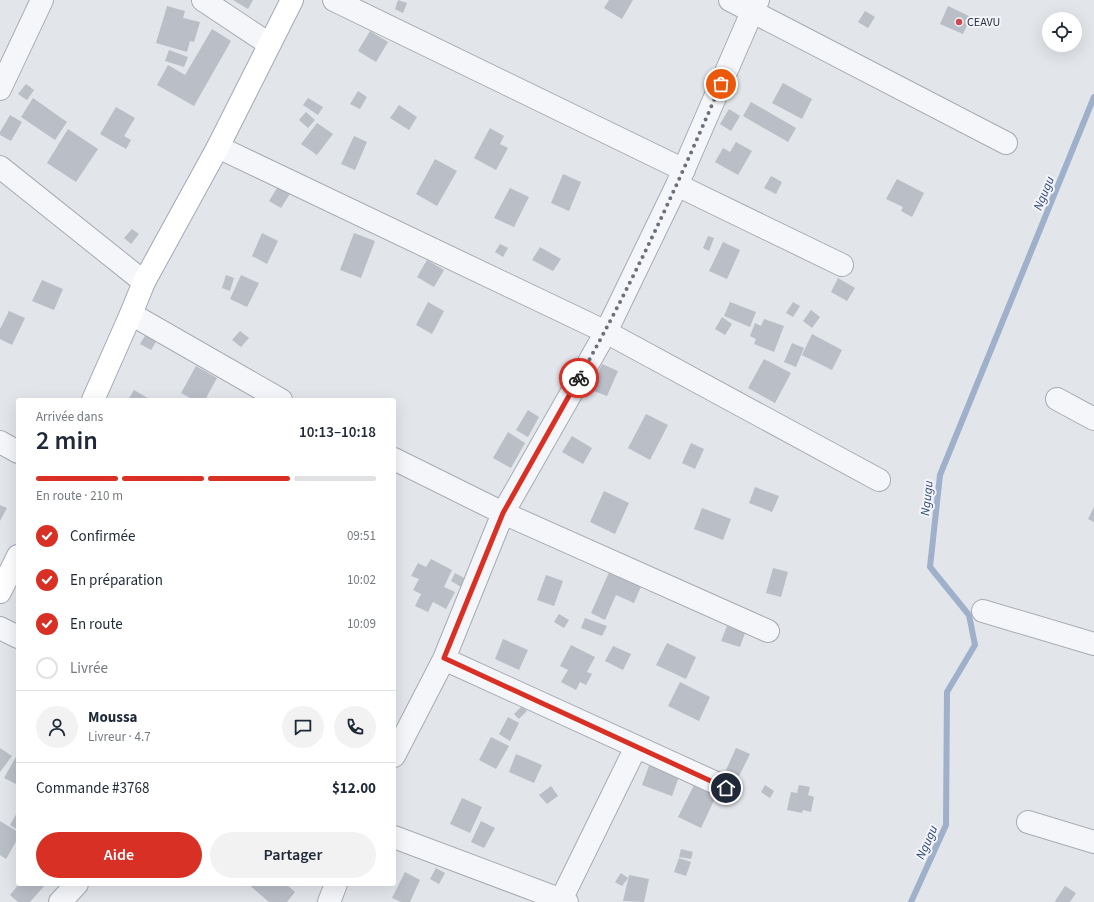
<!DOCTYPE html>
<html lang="fr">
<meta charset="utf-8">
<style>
body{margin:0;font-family:"Source Sans 3",sans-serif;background:#f2f2f3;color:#1f2937;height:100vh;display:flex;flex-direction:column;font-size:15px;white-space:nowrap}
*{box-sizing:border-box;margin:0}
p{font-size:13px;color:#747a83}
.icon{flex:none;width:22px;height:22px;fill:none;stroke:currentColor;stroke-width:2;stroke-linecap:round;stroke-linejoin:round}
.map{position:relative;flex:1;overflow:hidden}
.details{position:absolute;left:16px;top:398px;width:380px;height:488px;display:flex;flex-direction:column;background:#fff;border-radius:4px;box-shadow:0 4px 16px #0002}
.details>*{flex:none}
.buttons{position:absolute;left:1042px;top:12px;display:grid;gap:8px}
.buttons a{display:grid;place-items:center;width:40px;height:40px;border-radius:50%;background:#fff;box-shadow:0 4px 16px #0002;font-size:20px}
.pin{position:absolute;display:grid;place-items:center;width:34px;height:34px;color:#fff;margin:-17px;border:2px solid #fff;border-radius:50%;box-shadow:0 1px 4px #0007}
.courier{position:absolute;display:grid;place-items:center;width:40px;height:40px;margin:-20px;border:3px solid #d93025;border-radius:50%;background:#fff;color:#222;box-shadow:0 1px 5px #0007}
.headline em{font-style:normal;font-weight:600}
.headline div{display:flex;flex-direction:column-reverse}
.headline{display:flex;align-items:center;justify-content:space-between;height:68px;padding:0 20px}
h1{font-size:26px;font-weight:600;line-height:30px}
.bar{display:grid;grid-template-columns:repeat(4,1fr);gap:6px 4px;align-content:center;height:48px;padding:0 20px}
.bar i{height:5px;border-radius:3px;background:#e0e1e3}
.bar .on{background:#d93025}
.bar p{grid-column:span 4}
.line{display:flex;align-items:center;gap:10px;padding:0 20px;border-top:1px solid #e0e1e3}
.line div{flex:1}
.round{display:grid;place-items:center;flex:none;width:42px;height:42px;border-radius:21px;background:#f2f2f3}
ol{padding:0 20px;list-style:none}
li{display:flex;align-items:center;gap:12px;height:44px}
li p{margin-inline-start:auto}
li .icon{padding:4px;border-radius:50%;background:#d93025;color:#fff;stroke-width:4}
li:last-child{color:#747a83}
li i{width:22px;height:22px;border:2px solid #e0e1e3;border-radius:50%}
.primary-button{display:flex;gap:8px;margin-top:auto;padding:8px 20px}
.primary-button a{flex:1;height:46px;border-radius:24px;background:#d93025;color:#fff;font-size:16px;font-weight:600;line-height:46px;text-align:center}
.primary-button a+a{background:#f2f2f3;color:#1f2937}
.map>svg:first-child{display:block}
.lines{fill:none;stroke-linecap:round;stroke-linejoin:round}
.stream{stroke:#9eb0ca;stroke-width:6}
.building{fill:#b9bec7}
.minor-casing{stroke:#a7acb4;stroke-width:24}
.major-casing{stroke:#a2a8b6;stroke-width:24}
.minor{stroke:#f5f6f9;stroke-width:22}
.major{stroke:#fff;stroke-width:22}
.done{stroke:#6a717d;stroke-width:4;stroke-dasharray:0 7.2}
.route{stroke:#d93025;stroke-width:5}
.poi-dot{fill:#cd4955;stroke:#f2f4f8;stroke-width:1.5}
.labels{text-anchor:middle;stroke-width:4;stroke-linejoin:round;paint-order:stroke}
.poi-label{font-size:12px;fill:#2a3242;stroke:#f2f4f8;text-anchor:start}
.water-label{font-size:13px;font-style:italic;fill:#344e76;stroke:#f2f4f8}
</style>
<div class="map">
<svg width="1094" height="902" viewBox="0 0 1094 902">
<rect width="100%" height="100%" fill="#e2e5ea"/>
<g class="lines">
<!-- stream -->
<path class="stream" d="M911,902L946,825L947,692L975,645L969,615L930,567L940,475L1094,97"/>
</g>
<!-- building -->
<path class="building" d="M233,0H253L248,9Z
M398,0L407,3L403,13L395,9Z
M609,0H633L622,19L604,8Z
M167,6L185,11L183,18L200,22L194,42L190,41L187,52L156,43Z
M948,6L971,17L963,34L940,24Z
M865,11L875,17L868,28L858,22Z
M212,29L231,41L194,106L157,85L168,65L185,75Z
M370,31L388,42L376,62L358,51Z
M169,50L188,57L184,67L165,61Z
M783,83L812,99L802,119L772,103Z
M26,84L34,90L27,100L18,94Z
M358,91L367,97L360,109L350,104Z
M33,98L67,122L55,140L21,117Z
M308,98L323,107L318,115L303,105Z
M751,102L796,128L788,142L743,116Z
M399,105L417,117L409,130L390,118Z
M116,107L135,118L124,136L131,140L126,149L100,134Z
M729,109L740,116L731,131L720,124Z
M306,112L315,120L308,128L299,120Z
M10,115L22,122L11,141L0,135V132Z
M317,123L333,134L317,155L301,144Z
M490,128L504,136L500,144L508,148L496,170L474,158Z
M68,129L98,149L76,182L47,163Z
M354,136L367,142L355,170L341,164Z
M736,142L752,151L738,175L715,162L723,148L730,152Z
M435,159L457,171L437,206L416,194Z
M563,174L581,182L569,211L551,203Z
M771,176L782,182L776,194L764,188Z
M897,179L924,193L912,217L901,211L903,207L886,199Z
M279,185L291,192L281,208L269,201Z
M510,188L529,197L514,227L494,218Z
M132,229L139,234L131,244L124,238Z
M262,233L278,241L267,264L252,256Z
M354,233L375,241L361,278L340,270Z
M708,236L714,238L709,251L703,248Z
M723,242L740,250L727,279L709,271Z
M500,244L508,248L503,257L495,252Z
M540,247L561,259L553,271L532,260Z
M427,260L444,270L434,287L417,277Z
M226,275L234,278L230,291L222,288Z
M241,275L259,283L247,307L230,299Z
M838,278L855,288L847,301L831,292Z
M42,280L63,289L54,310L32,301Z
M428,302L444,311L432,334L416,325Z
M730,302L756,312L750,327L724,316Z
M793,302L800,306L793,317L786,313Z
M811,310L820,317L812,328L803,321Z
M9,311L25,318L12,345L0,339V329Z
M722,317L732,324L725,335L715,329Z
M764,319L784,326L774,352L754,344L756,339L750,336L755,323L761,326Z
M151,326L162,332L151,350L140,344Z
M240,331L249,338L241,347L232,340Z
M812,334L842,350L832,370L802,355Z
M792,343L804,348L796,367L784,362Z
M764,359L791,373L775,403L748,388Z
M602,364L618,371L607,396L591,390Z
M196,366L217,378L205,400H194L181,393Z
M134,390L151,400H128Z
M528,410L539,417L528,437L516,430Z
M646,414L668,425L650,460L628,448Z
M508,432L525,443L511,468L493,458Z
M572,436L592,448L583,464L562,452Z
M691,443L704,449L695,469L682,463Z
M755,487L779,496L772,512L749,503Z
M604,491L629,503L615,534L590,522Z
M0,505L7,508L0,521Z
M1094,507V522L1088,519Z
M702,508L731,519L723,540L694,529Z
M431,559L452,570L444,587L455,592L446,609L433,602L428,612L415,606L421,594L413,590L419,579L411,576L418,563L426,567Z
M611,568L643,582L634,603L616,595L605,620L591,613Z
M773,568L788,572L781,597L766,593Z
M455,573L466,579L461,587L451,581Z
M546,575L563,581L554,606L537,600Z
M559,614L569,620L564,628L554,622Z
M585,618L607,626L602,636L581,628Z
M727,626L745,633L740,647L721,641Z
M503,639L528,650L519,670L495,659Z
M667,643L696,657L686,679L656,665Z
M571,645L595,657L587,672L592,674L586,685L580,682L576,690L561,682L568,670L560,666Z
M613,646L631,654L623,670L605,661Z
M680,682L710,697L699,721L668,706Z
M522,706L527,711L519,719L514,714Z
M508,717L519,723L510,741L499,734Z
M491,737L509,746L496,769L479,760Z
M0,748L12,756L0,772Z
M736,748L750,754L739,776L726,770Z
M18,753V785L4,778Z
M516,754L542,765L534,783L509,772Z
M650,763L680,774L672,796L642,785Z
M694,785L716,796L701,828L678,817Z
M765,785L774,791L770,798L761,792Z
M799,785L810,787L808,795L814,797L811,812L803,810L802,813L787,810L791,792L797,793Z
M551,786L558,796L547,804L539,795Z
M462,798L482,807L470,833L450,824Z
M18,811V830L10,825Z
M0,821L18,832V838L6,859L0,855Z
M481,821L495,828L484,848L471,842Z
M681,849L693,852L691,859L679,857Z
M679,858L691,862L686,876L674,872Z
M436,868L445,873L439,884L430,879Z
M405,872L420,880L410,902H401L392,898Z
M621,873L628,878L622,886L615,882Z
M629,875L649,879L644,902L623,901Z
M19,884H46L30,902H18L10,895Z
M248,884H286L295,892L287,902H269Z
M1065,886L1076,893L1070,902H1056L1055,901Z"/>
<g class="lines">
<!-- minor casing -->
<g class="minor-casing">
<path id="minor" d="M203,0L269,44
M334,0L684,170
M730,0L1006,143
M0,89L42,0
M218,147L606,332L879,480
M0,167L144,282
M677,185L842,265
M131,314L281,400
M1057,399L1094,419
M0,442L18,452
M394,459L503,513L768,631
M983,611L1094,644
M0,628L18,637
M444,659L727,788
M394,756L444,659L503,513L606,332L677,185L752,12L758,0
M1028,822L1094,842
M394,837L567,902
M60,902L77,884
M329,902L336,884
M560,902L636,747"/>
</g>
<!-- major casing -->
<g class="major-casing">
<path id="major" d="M93,400L131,314L144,282L218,147L292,0
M0,592L18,556"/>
</g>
<!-- minor -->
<use href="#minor" class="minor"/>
<!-- major -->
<use href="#major" class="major"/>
</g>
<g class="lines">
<!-- done -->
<path class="done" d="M579,378C633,283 678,184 721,84"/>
<!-- route -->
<path class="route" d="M579,378L503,513L444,658L726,788"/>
</g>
<!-- markers -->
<circle class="poi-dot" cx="959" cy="22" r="4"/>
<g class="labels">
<!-- poi labels -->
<g class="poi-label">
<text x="967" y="26">CEAVU</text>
</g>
<!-- water labels -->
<g class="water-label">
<text transform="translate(1043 193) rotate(-68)" y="5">Ngugu</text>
<text transform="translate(926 498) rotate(-84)" y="5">Ngugu</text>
<text transform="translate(926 842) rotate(-66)" y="5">Ngugu</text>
</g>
</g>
</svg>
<div class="buttons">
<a><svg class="icon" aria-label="locate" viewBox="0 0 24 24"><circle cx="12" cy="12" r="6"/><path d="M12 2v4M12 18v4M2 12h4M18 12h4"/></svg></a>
</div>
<div class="pin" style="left:721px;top:84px;background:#ea580c"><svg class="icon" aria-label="bag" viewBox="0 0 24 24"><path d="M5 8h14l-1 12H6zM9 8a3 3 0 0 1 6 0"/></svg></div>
<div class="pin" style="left:726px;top:788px;background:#1f2937"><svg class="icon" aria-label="home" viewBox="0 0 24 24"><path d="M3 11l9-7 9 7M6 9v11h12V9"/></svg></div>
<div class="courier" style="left:579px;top:378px"><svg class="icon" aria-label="bike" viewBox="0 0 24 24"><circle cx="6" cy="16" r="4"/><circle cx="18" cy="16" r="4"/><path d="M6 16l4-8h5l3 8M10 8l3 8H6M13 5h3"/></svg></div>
<section class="details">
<div class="headline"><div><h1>2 min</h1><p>Arrivée dans</p></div><em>10:13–10:18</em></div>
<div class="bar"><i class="on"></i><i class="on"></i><i class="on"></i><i></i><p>En route · 210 m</p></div>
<ol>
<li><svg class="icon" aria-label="check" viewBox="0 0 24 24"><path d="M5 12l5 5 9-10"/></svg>Confirmée<p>09:51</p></li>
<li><svg class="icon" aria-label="check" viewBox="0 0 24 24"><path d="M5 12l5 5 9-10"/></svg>En préparation<p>10:02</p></li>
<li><svg class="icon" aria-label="check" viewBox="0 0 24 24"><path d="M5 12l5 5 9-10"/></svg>En route<p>10:09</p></li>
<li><i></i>Livrée</li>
</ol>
<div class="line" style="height:72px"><a class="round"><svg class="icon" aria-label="person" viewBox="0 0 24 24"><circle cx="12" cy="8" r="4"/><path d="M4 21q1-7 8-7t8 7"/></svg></a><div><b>Moussa</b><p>Livreur · 4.7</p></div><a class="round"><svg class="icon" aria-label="chat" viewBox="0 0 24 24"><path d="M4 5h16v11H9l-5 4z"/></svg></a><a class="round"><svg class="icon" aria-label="phone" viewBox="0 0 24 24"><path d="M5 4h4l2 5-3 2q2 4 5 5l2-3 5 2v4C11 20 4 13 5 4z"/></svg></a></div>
<div class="line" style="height:52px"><div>Commande #3768</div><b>$12.00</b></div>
<div class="primary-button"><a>Aide</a><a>Partager</a></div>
</section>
</div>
